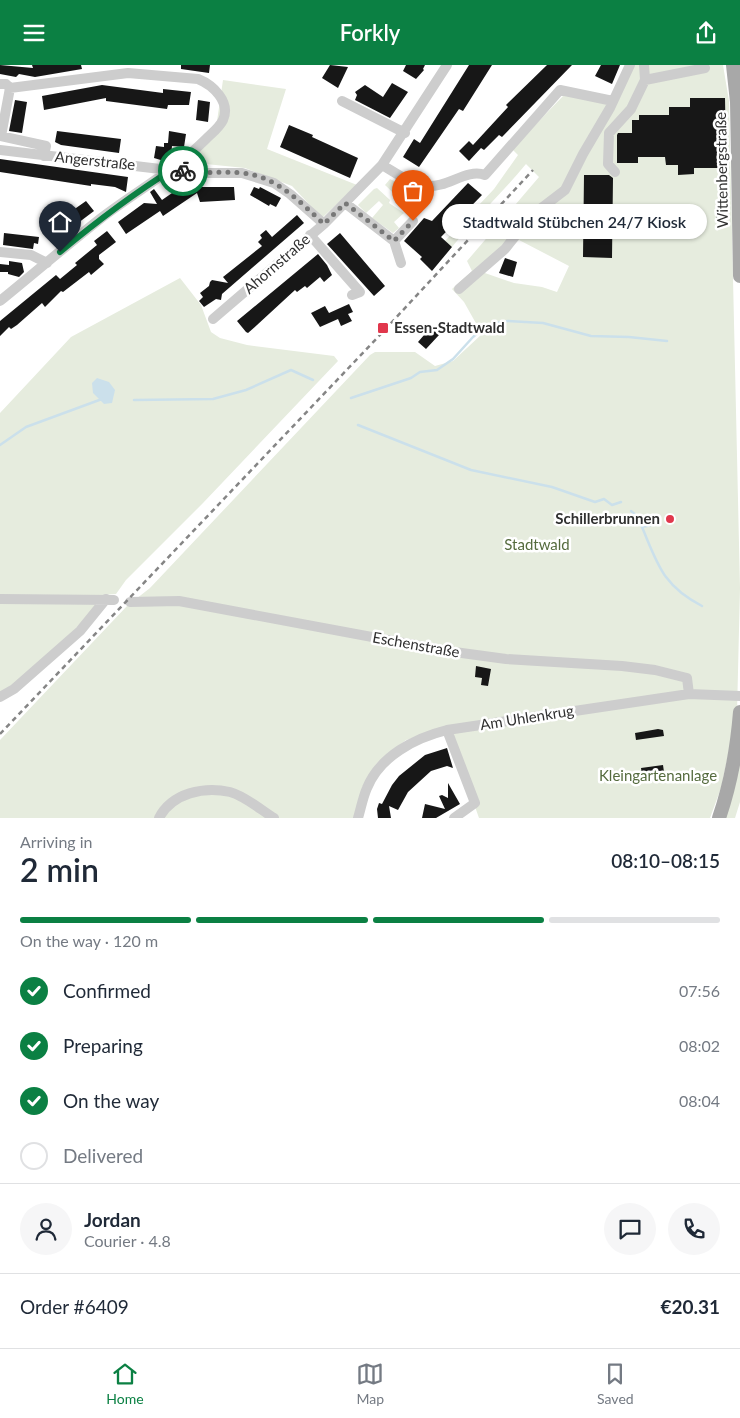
<!DOCTYPE html>
<meta charset="utf-8">
<style>
body{margin:0;font-family:Lato,sans-serif;background:#f6f6f7;color:#1f2937;height:100vh;display:flex;flex-direction:column;font-size:19px;white-space:nowrap}
*{box-sizing:border-box;margin:0}
p{font-size:16px;color:#747a83}
.icon{flex:none;width:28px;height:28px;fill:none;stroke:currentColor;stroke-width:2;stroke-linecap:round;stroke-linejoin:round}
.map{position:relative;height:753px;overflow:hidden}
.details{display:flex;flex-direction:column;background:#fff;flex:1}
.details>*{flex:none}
.pin{position:absolute;display:grid;place-items:center;width:42px;height:42px;color:#fff;margin:-51px -21px;border-radius:50% 50% 50% 0;rotate:-45deg;box-shadow:0 0 5px #0007}
.pin .icon{rotate:45deg}
.courier{position:absolute;display:grid;place-items:center;width:50px;height:50px;margin:-25px;border:4px solid #0b8043;border-radius:50%;background:#fff;color:#222;box-shadow:0 1px 6px #0007}
.bubble{position:absolute;height:35px;border-radius:18px;background:#fff;box-shadow:0 1px 4px #0004;font-size:16px;font-weight:600;line-height:35px;text-align:center}
.headline em{font-style:normal;font-weight:600}
.headline div{display:flex;flex-direction:column-reverse}
.headline{display:flex;align-items:center;justify-content:space-between;height:85px;padding:0 20px}
h1{font-size:32px;font-weight:600;line-height:38px}
.bar{display:grid;grid-template-columns:repeat(4,1fr);gap:8px 5px;align-content:center;height:60px;padding:0 20px}
.bar i{height:6px;border-radius:4px;background:#e0e1e3}
.bar .active{background:#0b8043}
.bar p{grid-column:span 4}
.line{display:flex;align-items:center;gap:12px;padding:0 20px;border-top:1px solid #e0e1e3}
.line div{flex:1}
.round{display:grid;place-items:center;flex:none;width:52px;height:52px;border-radius:26px;background:#f6f6f7}
ol{padding:0 20px;list-style:none}
li{display:flex;align-items:center;gap:15px;height:55px}
li p{margin-inline-start:auto}
li .icon{padding:5px;border-radius:50%;background:#0b8043;color:#fff;stroke-width:4}
li:last-child{color:#747a83}
li i{width:28px;height:28px;border:2px solid #e0e1e3;border-radius:50%}
header{display:flex;justify-content:space-between;align-items:center;height:65px;padding:0 20px;background:#0b8043;color:#fff;font-size:22px;font-weight:600}
.dock{display:flex;justify-content:space-around;align-items:center;height:70px;border-top:1px solid #e0e1e3;background:#fff;font-size:14px;color:#747a83}
.dock a{display:grid;justify-items:center;gap:2px}
.dock .active{color:#0b8043}
.map>svg:first-child{display:block}
.green{fill:#e6ecde;fill-rule:evenodd}
.water{fill:#cbe0eb}
.lines{fill:none;stroke-linecap:round;stroke-linejoin:round}
.stream{stroke:#cbe0eb;stroke-width:2.5}
.building{fill:#171717}
.minor{stroke:#cdcdcd;stroke-width:10}
.major{stroke:#a8a8a8;stroke-width:14}
.rail{stroke:#858585;stroke-width:2.5;stroke-dasharray:5 4;stroke-linecap:butt}
.done{stroke:#787878;stroke-width:5;stroke-dasharray:0 9}
.route{stroke:#0b8043;stroke-width:6}
.poi-dot{fill:#e1374c;stroke:#fff;stroke-width:2}
.labels{text-anchor:middle;stroke-width:5;stroke-linejoin:round;paint-order:stroke}
.street-label{font-size:15px;fill:#303030;stroke:#fff}
.poi-label{font-size:15px;font-weight:bold;fill:#303030;stroke:#fff;text-anchor:start}
.park-label{font-size:15px;fill:#556b3e;stroke:#fff}
</style>
<header><svg class="icon" aria-label="menu" viewBox="0 0 24 24"><path d="M4 6h16M4 12h16M4 18h16"/></svg>Forkly<svg class="icon" aria-label="share" viewBox="0 0 24 24"><path d="M12 15V3M7 8l5-5 5 5M5 13v7h14v-7"/></svg></header>
<div class="map">
<svg width="740" height="753" viewBox="0 0 740 753">
<rect width="100%" height="100%" fill="#fff"/>
<!-- green -->
<path class="green" d="M634,0H723L729,36L740,523L737,648L721,723L710,753H479L447,662L406,675L377,698L353,753H0V675L127,541L150,523L370,290L375,287H415L435,301L453,296L482,269L464,237L452,224L472,206L467,196L539,112L526,99C502,128 475,153 452,182L445,176L494,124L518,90L512,84L564,30L607,38ZM519,175L569,201L557,227L542,222L514,218L482,207Z
M223,15L286,24L267,84L357,120L322,153L292,121L245,103L186,97L216,63Z
M390,114L415,127L407,137L415,146L414,148L385,120Z
M377,123L390,135L389,138L404,148L394,157L399,163L393,168L372,153L383,140L379,136L366,148L358,140L374,124Z
M180,213L201,240L211,267L220,273L247,280L334,291L338,296L203,438L126,515L116,529L102,530C90,554 24,618 0,631V348L71,272Z
M740,677V737L735,753H722Z"/>
<!-- water -->
<path class="water" d="M97,313L109,317L115,325L112,338L104,339L93,328L92,318Z"/>
<g class="lines">
<!-- stream -->
<path class="stream" d="M351,333L411,313L420,307L437,305L453,294L473,272L486,261L495,258L508,256L543,258L591,271L629,272L667,276
M134,335L213,334L246,325L291,305L313,315
M358,360L471,405L552,422L595,437L604,434L612,440L621,437
M0,380L26,362L102,334
M631,446L638,452L642,462L656,459
M642,462C658,500 663,521 702,541"/>
</g>
<!-- building -->
<path class="building" d="M0,0L33,3L32,0H81L82,4L35,12L19,9L16,12L0,9Z
M181,0H210L209,8L181,4Z
M330,0L348,2L338,23L322,13Z
M406,0H425L423,4L424,5L416,14L403,6Z
M469,0H492L463,46L459,44L419,102L403,92L414,74L420,78Z
M547,0H572L502,72L499,70L484,85L481,83L469,96L459,86L469,76L473,80L508,42L506,40Z
M601,0H620L612,19L595,11Z
M392,18L408,27L390,53L355,35L357,30L355,27L365,20L383,32Z
M102,20L163,28V24L191,27L189,40H168L167,44L106,36V33L44,45L42,31Z
M690,33H725L726,92H729V103H694V109L678,110V100H666L665,92H638V98H617V70L618,68H632V55H639V50H669V42H690Z
M15,35L27,37L22,68L9,66Z
M198,35L210,37L208,57L196,55Z
M289,60L313,70L312,72L358,93L350,113L280,82Z
M57,66L121,74L119,88L61,80L55,77Z
M169,66L186,69L184,82L172,81L171,92L164,96L154,93L156,81L164,82V78H168Z
M0,94L128,112L126,127L115,122L91,119V121L0,107Z
M584,110H609L613,113L612,193L583,192Z
M468,118L482,130L441,172L452,182L432,206L420,194L422,192L404,176L424,153L432,156Z
M185,119L193,122H234L235,135L200,137L197,128L163,151L160,146L126,169L118,157L144,138L157,139L150,127L154,124L162,135Z
M254,122L259,124L260,122L281,133L276,142L270,139L269,141L250,130Z
M86,136L94,146L70,164L67,160L65,162L59,155Z
M717,141H728L727,157H716Z
M297,150L304,158L222,229L221,235L216,234L204,242L199,236L203,232L200,228L209,221L210,217L212,215L228,218L223,212L262,181L258,177L262,173L260,170L266,165L272,172Z
M107,166L116,177L99,190V194L104,199L91,210L89,207L63,227L61,226L45,242L42,238L17,260L11,264L9,262L0,271V256L56,210L60,214L77,200L75,198L97,180L94,176Z
M4,168L39,172L38,179L34,178L33,184L3,180Z
M340,168L385,221L374,231L327,179Z
M318,189L327,200L332,210L324,217L320,212L307,223L305,221L297,227L295,225L257,260L248,268L246,267L237,256Z
M505,193L517,197L513,212L499,208Z
M9,196L22,198L24,207L19,212L8,209V207H0V199L9,200Z
M349,239L353,247L348,249L352,256L341,261L338,254L320,262L311,248L325,241L329,248Z
M431,262L439,270L426,284L418,277Z
M476,601L491,604L488,621L481,620L482,613L475,612Z
M658,664L663,665L664,671L636,675L635,668Z
M447,683L453,703L447,701L431,706L408,727L398,745L389,741L391,753H378L377,744L379,738L382,739L392,720L399,711L425,690Z
M663,700L664,707L642,710L641,703Z
M448,718L460,739L436,753H422L425,739L445,744L439,731L442,730L448,733Z"/>
<g class="lines">
<!-- minor -->
<path class="minor" d="M645,15L705,3
M0,19H6L10,23
M342,36L405,68
M0,71L46,81L44,91
M0,85L194,108H242L274,118L290,129L324,159
M382,100C396,108 411,120 428,121C447,123 467,103 485,110L560,25L613,36
M615,107L608,99L609,68L631,44L645,15L644,0
M345,138L394,176L413,156
M310,170L360,227L352,230
M394,176L401,198
M0,187L31,190L47,198
M459,224L505,184L531,151L565,125L583,89L610,43L630,0
M0,236C33,209 66,181 100,154C135,127 174,106 206,74C211,69 220,62 223,55C231,37 213,20 198,14L128,8L10,23L1,71
M213,254L324,159L382,100L447,0
M0,534L114,535
M130,537L179,536L447,586L506,594L622,601L655,605L687,613L689,629
M0,632L14,624L80,566L106,534
M447,665L475,738L454,753
M159,753C172,728 204,721 230,727C245,731 261,745 274,753
M358,753C361,743 363,732 367,723C380,691 415,673 447,665L689,629L740,631"/>
<!-- major -->
<path class="major" d="M733,0L737,37L740,211
M719,753C731,718 737,684 740,647"/>
<!-- rail -->
<path class="rail" d="M0,669L379,271L533,105"/>
</g>
<g class="lines">
<!-- done -->
<path class="done" d="M183,106C203,109 222,106 242,108C276,111 300,137 324,159L345,138L394,176L413,156"/>
<!-- route -->
<path class="route" d="M60,187C96,157 133,129 173,104L183,106"/>
</g>
<!-- markers -->
<g class="poi-dot">
<rect x="377" y="257" width="12" height="12" rx="2.5"/>
<circle cx="670" cy="454" r="5"/>
</g>
<g class="labels">
<!-- street labels -->
<g class="street-label">
<text transform="translate(95 96) rotate(6)" y="5">Angerstraße</text>
<text transform="translate(722 105) rotate(-91)" y="5">Wittenbergstraße</text>
<text transform="translate(277 199) rotate(-41)" y="5">Ahornstraße</text>
<text transform="translate(416 580) rotate(10)" y="5">Eschenstraße</text>
<text transform="translate(527 653) rotate(-9)" y="5">Am Uhlenkrug</text>
</g>
<!-- poi labels -->
<g class="poi-label">
<text x="394" y="268">Essen-Stadtwald</text>
<text x="660" y="459" text-anchor="end">Schillerbrunnen</text>
</g>
<!-- park labels -->
<g class="park-label">
<text x="537" y="485">Stadtwald</text>
<text x="658" y="716">Kleingartenanlage</text>
</g>
</g>
</svg>
<div class="pin" style="left:413px;top:156px;background:#ea580c"><svg class="icon" aria-label="bag" viewBox="0 0 24 24"><path d="M5 8h14l-1 12H6zM9 8a3 3 0 0 1 6 0"/></svg></div>
<div class="pin" style="left:60px;top:187px;background:#1f2937"><svg class="icon" aria-label="home" viewBox="0 0 24 24"><path d="M3 11l9-7 9 7M6 9v11h12V9"/></svg></div>
<div class="courier" style="left:183px;top:106px"><svg class="icon" aria-label="bike" viewBox="0 0 24 24"><circle cx="6" cy="16" r="4"/><circle cx="18" cy="16" r="4"/><path d="M6 16l4-8h5l3 8M10 8l3 8H6M13 5h3"/></svg></div>
<div class="bubble" style="left:442px;top:139px;width:265px">Stadtwald Stübchen 24/7 Kiosk</div>
</div>
<section class="details">
<div class="headline"><div><h1>2 min</h1><p>Arriving in</p></div><em>08:10–08:15</em></div>
<div class="bar"><i class="active"></i><i class="active"></i><i class="active"></i><i></i><p>On the way · 120 m</p></div>
<ol>
<li><svg class="icon" aria-label="check" viewBox="0 0 24 24"><path d="M5 12l5 5 9-10"/></svg>Confirmed<p>07:56</p></li>
<li><svg class="icon" aria-label="check" viewBox="0 0 24 24"><path d="M5 12l5 5 9-10"/></svg>Preparing<p>08:02</p></li>
<li><svg class="icon" aria-label="check" viewBox="0 0 24 24"><path d="M5 12l5 5 9-10"/></svg>On the way<p>08:04</p></li>
<li><i></i>Delivered</li>
</ol>
<div class="line" style="height:90px"><a class="round"><svg class="icon" aria-label="person" viewBox="0 0 24 24"><circle cx="12" cy="8" r="4"/><path d="M4 21q1-7 8-7t8 7"/></svg></a><div><b>Jordan</b><p>Courier · 4.8</p></div><a class="round"><svg class="icon" aria-label="chat" viewBox="0 0 24 24"><path d="M4 5h16v11H9l-5 4z"/></svg></a><a class="round"><svg class="icon" aria-label="phone" viewBox="0 0 24 24"><path d="M5 4h4l2 5-3 2q2 4 5 5l2-3 5 2v4C11 20 4 13 5 4z"/></svg></a></div>
<div class="line" style="height:65px"><div>Order #6409</div><b>€20.31</b></div>
</section>
<nav class="dock">
<a class="active"><svg class="icon" aria-label="home" viewBox="0 0 24 24"><path d="M3 11l9-7 9 7M6 9v11h12V9"/></svg>Home</a>
<a><svg class="icon" aria-label="map" viewBox="0 0 24 24"><path d="M3 6l6-2 6 2 6-2v14l-6 2-6-2-6 2zM9 4v14M15 6v14"/></svg>Map</a>
<a><svg class="icon" aria-label="saved" viewBox="0 0 24 24"><path d="M7 4h10v16l-5-4-5 4z"/></svg>Saved</a>
</nav>
